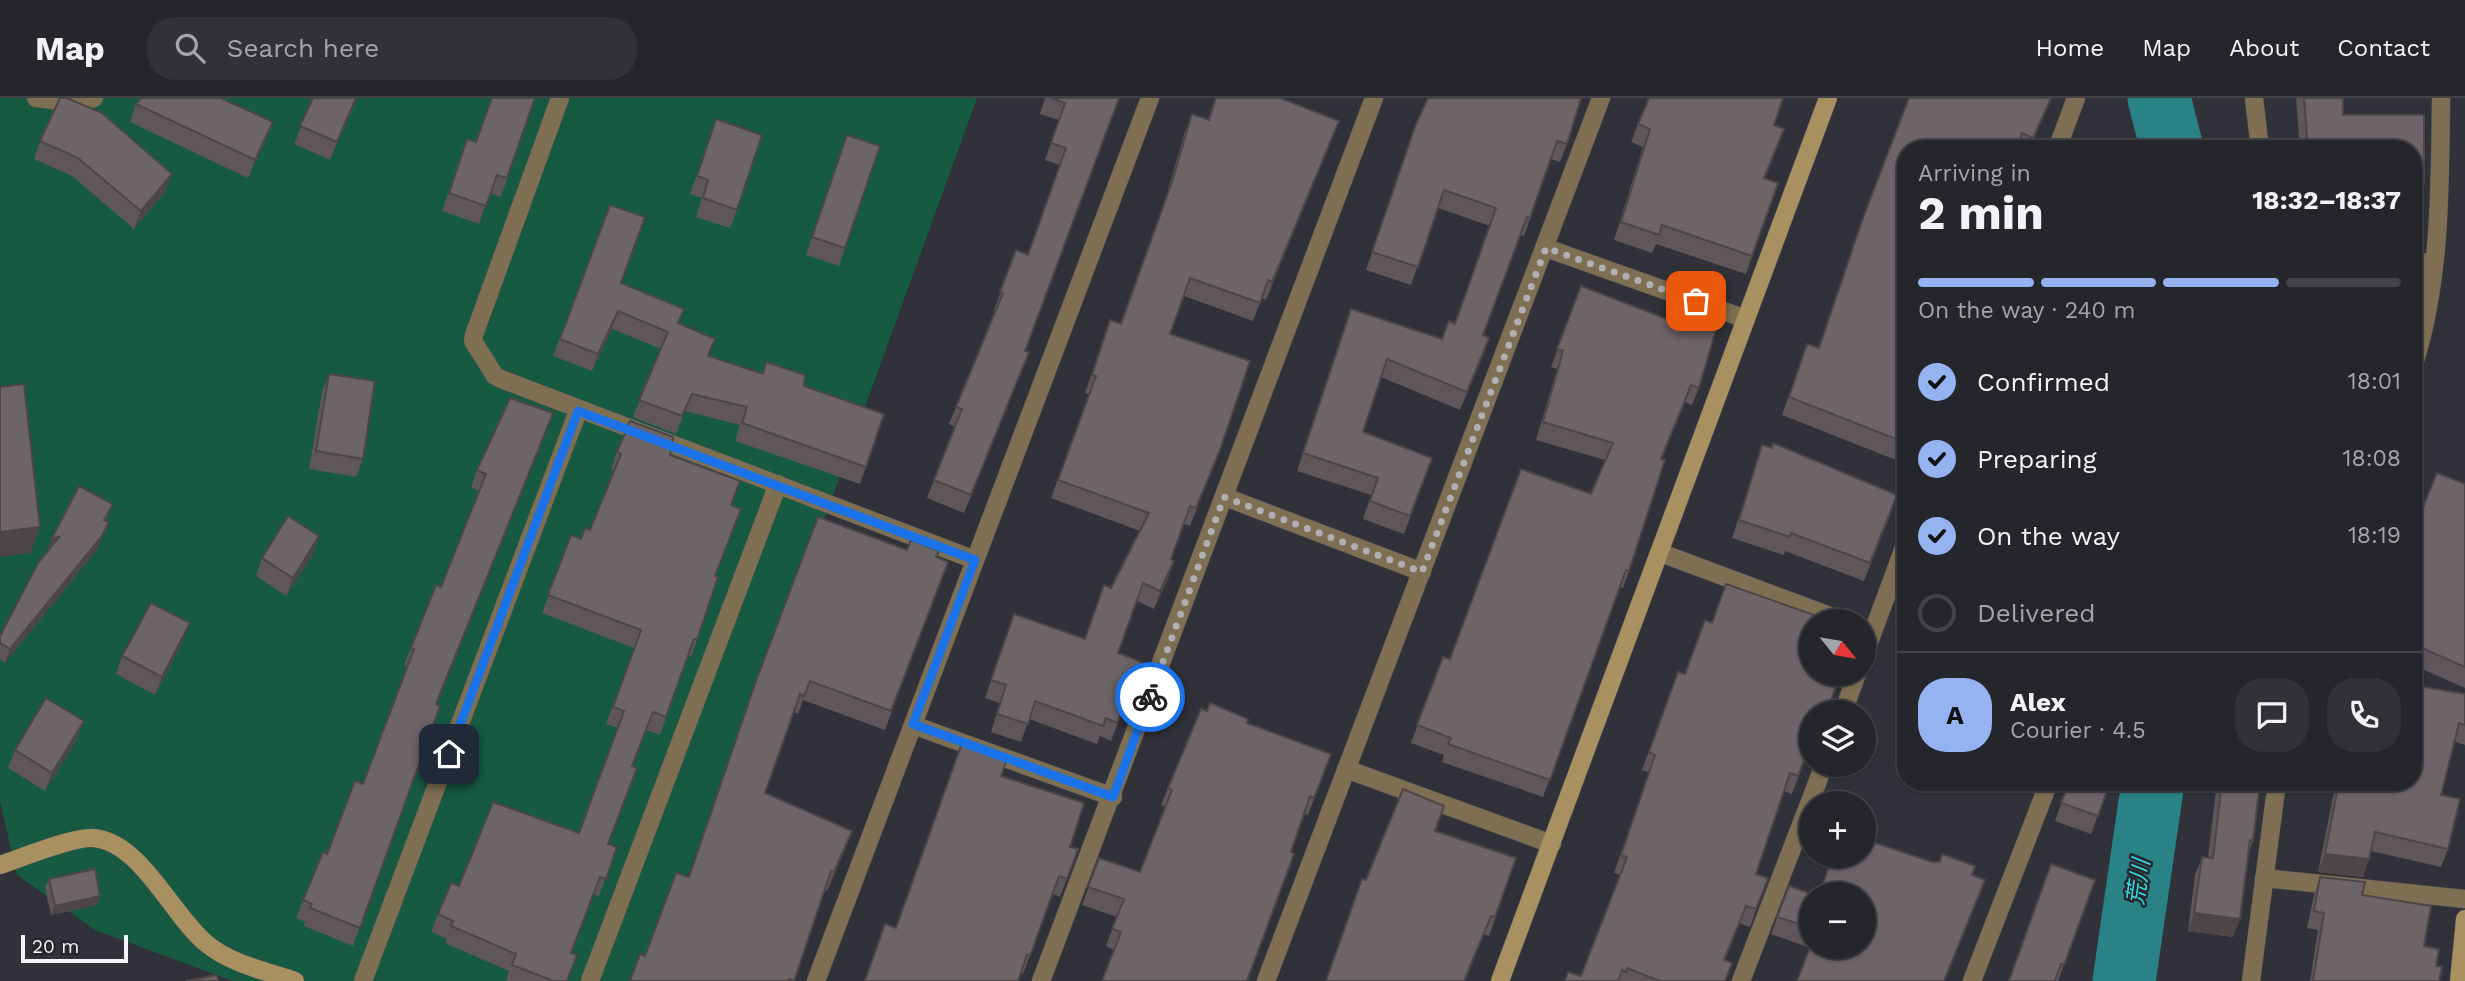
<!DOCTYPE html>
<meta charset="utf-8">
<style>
body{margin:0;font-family:"Work Sans","Noto Sans JP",sans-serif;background:#313237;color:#f1f3f6;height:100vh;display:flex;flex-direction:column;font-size:26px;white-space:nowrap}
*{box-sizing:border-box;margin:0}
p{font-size:23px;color:#a3a5a9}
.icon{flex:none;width:38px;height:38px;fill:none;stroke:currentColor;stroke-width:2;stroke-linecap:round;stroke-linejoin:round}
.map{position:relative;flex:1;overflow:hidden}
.drawer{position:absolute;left:1897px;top:42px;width:525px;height:651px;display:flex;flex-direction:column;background:#25262b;border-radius:28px;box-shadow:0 2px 5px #0004,0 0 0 2px #424347}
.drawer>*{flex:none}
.needle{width:46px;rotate:120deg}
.controls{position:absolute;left:1799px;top:511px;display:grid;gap:14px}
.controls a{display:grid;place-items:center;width:77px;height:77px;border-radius:50%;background:#25262b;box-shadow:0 2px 5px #0004,0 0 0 2px #424347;font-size:35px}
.scale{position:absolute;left:21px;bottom:18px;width:107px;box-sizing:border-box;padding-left:7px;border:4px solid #f3f4f9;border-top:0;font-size:19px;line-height:24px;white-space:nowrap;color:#f3f4f9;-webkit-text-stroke:5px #27282f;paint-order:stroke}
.pin{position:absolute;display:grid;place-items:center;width:60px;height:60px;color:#fff;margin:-30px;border-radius:14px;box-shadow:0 4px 10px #0006}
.courier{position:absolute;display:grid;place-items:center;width:70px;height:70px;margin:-35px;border:5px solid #1a73e8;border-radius:50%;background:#fff;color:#222;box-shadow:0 2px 9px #0007}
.head em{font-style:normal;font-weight:700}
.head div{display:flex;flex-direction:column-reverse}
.head{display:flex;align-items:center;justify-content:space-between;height:119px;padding:0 21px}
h1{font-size:46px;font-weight:700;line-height:52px}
.bar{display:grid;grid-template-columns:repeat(4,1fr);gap:10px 7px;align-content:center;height:84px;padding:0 21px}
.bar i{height:9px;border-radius:5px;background:#424347}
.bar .current{background:#95b2f1}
.bar p{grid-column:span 4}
.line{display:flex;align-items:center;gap:18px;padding:0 21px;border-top:2px solid #424347}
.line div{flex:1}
.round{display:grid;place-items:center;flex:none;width:74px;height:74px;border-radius:28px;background:#313237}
ol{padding:0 21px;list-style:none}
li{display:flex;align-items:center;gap:21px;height:77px}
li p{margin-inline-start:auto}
li .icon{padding:7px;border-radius:50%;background:#95b2f1;color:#111;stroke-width:4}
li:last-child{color:#a3a5a9}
li i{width:38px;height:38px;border:4px solid #424347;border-radius:50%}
header{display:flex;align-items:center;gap:42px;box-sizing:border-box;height:98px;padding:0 35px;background:#25262b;border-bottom:2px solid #424347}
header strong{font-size:33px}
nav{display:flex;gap:38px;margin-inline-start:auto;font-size:24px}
.search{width:490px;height:63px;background:#313237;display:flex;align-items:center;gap:18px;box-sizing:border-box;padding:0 24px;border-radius:28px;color:#a3a5a9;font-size:26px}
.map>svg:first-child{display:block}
.green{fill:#155a41}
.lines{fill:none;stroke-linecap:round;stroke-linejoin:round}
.river{stroke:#298285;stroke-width:63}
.street-casing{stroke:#505158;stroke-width:19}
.secondary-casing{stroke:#505158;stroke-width:19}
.street{stroke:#7e6f52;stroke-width:18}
.secondary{stroke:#a89061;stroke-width:18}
.wall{fill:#5e5659}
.shaded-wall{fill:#4c4648}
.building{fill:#6d6467;stroke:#4c4648;stroke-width:2}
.done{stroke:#afb0b6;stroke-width:7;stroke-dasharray:0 12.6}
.route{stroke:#1a73e8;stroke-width:9}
.labels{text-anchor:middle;stroke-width:5;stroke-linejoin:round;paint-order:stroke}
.water-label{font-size:23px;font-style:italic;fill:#2fdfe5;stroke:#27282f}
</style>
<header>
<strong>Map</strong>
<div class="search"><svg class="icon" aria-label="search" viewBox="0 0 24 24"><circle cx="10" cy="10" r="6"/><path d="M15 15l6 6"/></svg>Search here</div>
<nav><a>Home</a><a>Map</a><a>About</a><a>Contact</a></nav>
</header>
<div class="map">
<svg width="2465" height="883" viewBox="0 0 2465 883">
<rect width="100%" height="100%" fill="#313239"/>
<!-- green -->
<path class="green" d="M0,0H977L733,673L680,795L635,883H233L95,832L17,777L0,703Z"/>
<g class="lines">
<!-- river -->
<path class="river" d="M2159,0L2172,51
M2124,883L2153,684"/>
<!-- street casing -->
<g class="street-casing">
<path id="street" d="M36,0L77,5L94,0
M560,0L474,237L473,243L495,278L501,281L975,462
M2254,0L2260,51
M2057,51L2076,0
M1546,150L1746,221
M2413,164L2434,165
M2413,269C2441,184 2440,88 2441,0
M1225,399L1422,474
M1661,455L1843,523
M1864,558L1906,444
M1843,614L1857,576
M913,627L1113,699
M1346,671L1552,746
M2264,780L2465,801
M363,883L578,313
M590,883L778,386
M816,883L1150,0
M1041,883L1374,0
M1266,883L1601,0
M1741,883L1824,667
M1972,883L2049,684
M2251,883L2277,684"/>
</g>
<!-- secondary casing -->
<g class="secondary-casing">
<path id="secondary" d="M0,767C21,760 72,739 92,740C140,742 172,818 207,846C231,866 266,873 295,883
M1500,883L1828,0
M2459,883L2465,821"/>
</g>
<!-- street -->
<use href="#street" class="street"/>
<!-- secondary -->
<use href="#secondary" class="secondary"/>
</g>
<!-- wall -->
<path class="wall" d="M313,0H357L330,62L294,46Z
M535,0L501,99L490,95L479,126L442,113L467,41L476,44Z
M1045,0H1119L1025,253L1029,254L1022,272L964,415L927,400L955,329L949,326L996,213L994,212L1016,152L1028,156L1060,67L1045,62L1059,22L1040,16Z
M1215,0H1280L1339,23L1266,202L1262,200L1253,223L1184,198L1170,236L1213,370L1190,428L1184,426L1171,461L1168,481L1154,511L1137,503L1118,555L1141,564L1111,643L1100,638L1097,646L1029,621L1021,644L991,634L1000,605L985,600L1014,516L1085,541L1140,433L1051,400L1089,296L1085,295L1110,222L1120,226L1165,102L1185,34L1192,16L1208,21Z
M1428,0L1567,46L1560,64L1551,61L1524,138L1520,137L1483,237V258L1460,312L1381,279L1363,334L1432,360L1404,436L1363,421L1371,397L1297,373L1345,229L1442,241L1455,226L1490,128L1438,110L1411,187L1366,172L1416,26Z
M1909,0H2052L2029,51H1906V366L1782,317L1807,246L1819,249Z
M2296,0H2343V17H2424V86L2417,104H2413V51H2300Z
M136,6L266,42L248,80L130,24Z
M1638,26L1774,27L1777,49L1765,81L1778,85L1746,176L1656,146L1652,155L1614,142L1643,49L1631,44Z
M710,39L737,112L730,130L696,119L702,100L690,96Z
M40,43L172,76L165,94L134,131L72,78L34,61Z
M840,55L845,150L839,168L806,157Z
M610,107L621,185L684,211L678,226L709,258L762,275L766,264L804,288L884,316L860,386L735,343L740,327L685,313L676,336L633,319L661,251L612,231L592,273L553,258Z
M1581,188L1668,222L1677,194L1699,290L1692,307L1685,304L1662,361L1629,473L1623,490L1620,489L1543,699L1442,664L1444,657L1411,645L1443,559L1450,561L1591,396L1605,362L1536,342L1557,271L1551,269Z
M329,276L363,361L356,379L309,371L322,294Z
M553,315L437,606L440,608L353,848L304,828L305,824L296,820L303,802L363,686L408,569L404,567L411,550L441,489L479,393L471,390L477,372Z
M1762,347L1891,415L1864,483L1785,453L1784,457L1732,440Z
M617,354L670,357L731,407L716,478L697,542L691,559L688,558L660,637L646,632L632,668L608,746L617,749L599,798L594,796L571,855L568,883H506L509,873L445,845L447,841L431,834L438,816L459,788L579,735L617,630L606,626L634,550L542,515L571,437L581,441L590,432L614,373L611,371Z
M2465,386V590L2413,567V434Z
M113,406L106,423L109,424L97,452L5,565L0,561V538L48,453H47Z
M319,438L313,456L286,498L256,478L262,460Z
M907,452L936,459L948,464L885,632L803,602L798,616L794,614L765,695L852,733L845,752L827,793L825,792L794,883H630L645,858L689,779L750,598Z
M183,543L155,597L116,576L122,558Z
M1678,574L1811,614V645L1792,696L1784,693L1756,776L1768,780L1750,829L1739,825L1725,862L1726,883H1565L1581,878L1620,777L1614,775L1649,674L1642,672Z
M2465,596V647L2455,644L2441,697L2448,751L2441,769L2371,753L2363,779L2318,774L2336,684H2413Z
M1906,606V627L1899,624Z
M1247,625L1331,656L1308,717L1304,716L1114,852L1106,848L1117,819L1082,807L1099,760L1140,774L1166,709L1161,707L1168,690Z
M77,641L45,693L8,670L15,652Z
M1001,678L1070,749L1078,751L1060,799L1053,796L1023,876L896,830Z
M2060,684H2110L2091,736L2055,723L2066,692L2059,689Z
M2217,684H2260L2253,743L2248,757L2240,821L2233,839L2188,833L2195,777L2202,759H2208Z
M1832,758H1864L1972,777L1985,782L1979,800L1810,850L1771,836L1789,788L1811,796V849L1864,796H1819Z
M1516,760L1489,838L1484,836L1465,883H1326L1366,782Z
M2320,779L2362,797L2424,848L2436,868L2439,883H2310L2318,832L2307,830L2314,797Z
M49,781L100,798L97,807L51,817L45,790Z
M2095,782L2058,883H2009Z"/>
<!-- shaded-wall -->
<path class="shaded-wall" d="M356,0L353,11L330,62L337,44Z
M2051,0H2052L2029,51L2033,40Z
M1339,23L1332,40L1266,202L1272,184Z
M273,24L266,42L248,80L255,62Z
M172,76L165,94L134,131L141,113Z
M2413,86H2424L2417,104H2413Z
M618,213L612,231L592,273L598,256Z
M1489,240L1483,258L1460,312L1467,294Z
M1029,254L1022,272L964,415L971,397Z
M553,315L547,333L430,624L436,606Z
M109,424L97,452L5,565L10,551Z
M40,429L31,455L0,459V434Z
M319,438L313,456L286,498L293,480Z
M59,439L54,452L47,453L52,440Z
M1174,463L1168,481L1154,511L1160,493Z
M190,525L183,543L155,597L162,579Z
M84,623L77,641L45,693L52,675Z
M852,733L845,752L827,793L834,774Z
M2325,756L2369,761L2363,779L2318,774Z
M100,798L97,807L51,817L55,808Z
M2194,815L2240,821L2233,839L2188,833Z"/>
<!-- building -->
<path class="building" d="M60,0H67L102,15L172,76L141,113L78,60L40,43Z
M141,0H221L273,24L255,62L136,6Z
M313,0H356L337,44L300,28Z
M492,0H535L507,80L497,77L486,108L449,95L467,41L476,44Z
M1051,0H1119L1025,253L1029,254L971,397L934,382L962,311L956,309L1003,195L1000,194L1016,152L1028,157L1066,50L1051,45L1065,5Z
M1216,0H1280L1339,23L1272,184L1268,182L1260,205L1190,180L1170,236L1250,263L1220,352L1196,410L1190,408L1171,461L1174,463L1160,493L1143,485L1118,555L1141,564L1117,625L1106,620L1103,628L1035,603L1028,626L997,616L1006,587L991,582L1014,516L1085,541L1104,487L1111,490L1149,415L1058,382L1096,278L1092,277L1110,222L1121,226L1172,84L1192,16L1209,22Z
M1428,0H1581L1567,46L1557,43L1530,120L1527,119L1483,237L1489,240L1467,294L1387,261L1363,334L1432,360L1410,418L1370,403L1378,380L1303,355L1351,211L1442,241L1449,223L1455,226L1496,110L1444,92L1418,169L1372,154L1416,26Z
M1649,0H1783L1774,27L1784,31L1764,80L1778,85L1752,158L1662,127L1659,137L1621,124L1650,31L1638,26Z
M1909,0H2051L2033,40L2022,35L2017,51H1906V345L1789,299L1807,246L1819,250L1863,120Z
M2304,0H2343V17H2424V86H2413V51H2308Z
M716,21L762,37L737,112L703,100L708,82L697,78Z
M847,37L880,48L845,150L812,139Z
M610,107L645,119L621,185L684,211L678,225L715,241L708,258L763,276L766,264L805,277L804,288L884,316L866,369L742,325L747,309L692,296L682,318L639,302L668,234L618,213L598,256L560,241Z
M2413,176L2418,177L2413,196Z
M1581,188L1669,222L1677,194L1723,207L1699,290L1691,287L1661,361L1665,362L1629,473L1626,472L1550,682L1448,646L1451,640L1417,627L1443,559L1450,561L1521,371L1591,396L1613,345L1543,324L1563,253L1557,251Z
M329,276L375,283L363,361L316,353Z
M24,286L40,429L0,434V289Z
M510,300L553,315L436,606L440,608L360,830L310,810L312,806L303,802L323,754L327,756L355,683L363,686L414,551L411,550L436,487L441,489L486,376L477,372Z
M630,323L673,339L670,357L740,383L731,407L741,411L715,478L718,479L697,542L694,541L666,619L653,614L632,668L637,670L608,746L617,749L606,781L600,779L571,855L577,857L567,883H554L512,867L516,856L451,828L453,823L438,816L451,785L459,788L493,704L579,735L624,613L613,609L641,532L548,497L571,437L581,441L585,430L590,432L621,356L617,354Z
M1773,345L1897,397L1870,465L1791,435L1790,439L1739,422L1762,347L1772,350Z
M2437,375L2465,386V569L2413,546V434Z
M79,388L113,406L104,422L109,424L102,438L10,551L0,545V538L38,465L59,439L52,440Z
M288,418L319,438L293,480L262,460Z
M818,419L907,452L911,442L939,453L936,459L948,464L891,613L810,583L804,598L800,596L765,695L852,733L834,774L831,773L794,883L789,881V883H630L640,856L645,858L676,775L689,779L757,580Z
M1726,486L1831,523H1811V576H1840L1827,614H1811V644L1798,678L1790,675L1756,776L1768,780L1756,811L1746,808L1724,862L1732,865L1725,883H1660L1627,870L1626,874L1622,872L1618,883H1565L1568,874L1581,878L1627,759L1621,757L1655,657L1649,654L1678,574L1685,576L1705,522L1712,525Z
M151,505L190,525L162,579L122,558Z
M2413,587L2465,596V627L2459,625L2441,697L2460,701L2448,751L2375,734L2369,761L2325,756L2339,684H2413Z
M46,600L84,623L52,675L15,652Z
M1210,605L1248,621L1247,625L1331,656L1314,700L1310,698L1291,754L1294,756L1247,883H1102L1121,834L1112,831L1124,801L1088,789L1099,760L1140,774L1172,692L1168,690L1201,611L1207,613Z
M962,645L1007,661L1001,678L1084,705L1070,749L1078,751L1067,781L1059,778L1030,858L1027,857L1018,883H865L885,826L896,830Z
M2069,684H2110L2098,718L2061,705Z
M2222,684H2260L2253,743L2250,742L2240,821L2194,815L2202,759L2213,760Z
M1403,691L1444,708L1435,733L1516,760L1495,819L1491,818L1464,883H1326L1362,781L1366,782Z
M1864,741L1932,764H1940L1942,756L1975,768L1972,777L1985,782L1944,883H1797L1811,847V849H1864V796H1820L1832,758H1864Z
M2051,766L2095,782L2064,867L2061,866L2055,883H2009Z
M95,771L100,798L55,808L49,781Z
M2320,779L2365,784L2362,797L2431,808L2424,848L2439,851L2436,868L2442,869L2439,883H2313L2324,815L2314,813Z
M1789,788L1812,796H1811V830L1777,819Z
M217,877L218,883H186Z"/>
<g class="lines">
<!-- done -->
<path class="done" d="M1150,599L1224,399L1422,474L1546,150L1696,203"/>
<!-- route -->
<path class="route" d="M449,656L578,313L975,462L913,626L1113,699L1150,599"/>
</g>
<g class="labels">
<!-- water labels -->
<g class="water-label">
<text transform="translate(2138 784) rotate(-82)" y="8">荒川</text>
</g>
</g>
</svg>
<div class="controls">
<a><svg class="needle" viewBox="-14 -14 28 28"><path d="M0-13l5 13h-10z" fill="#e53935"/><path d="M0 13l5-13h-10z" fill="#a3a5a9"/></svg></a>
<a><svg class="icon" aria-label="layers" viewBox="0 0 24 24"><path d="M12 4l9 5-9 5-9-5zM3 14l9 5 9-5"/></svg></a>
<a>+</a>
<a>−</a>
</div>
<div class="scale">20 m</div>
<div class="pin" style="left:1696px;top:203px;background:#ea580c"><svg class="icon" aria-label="bag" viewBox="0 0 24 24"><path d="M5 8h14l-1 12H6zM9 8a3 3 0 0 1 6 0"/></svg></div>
<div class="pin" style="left:449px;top:656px;background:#1f2937"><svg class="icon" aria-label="home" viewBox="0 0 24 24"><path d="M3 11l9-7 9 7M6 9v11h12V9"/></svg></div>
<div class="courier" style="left:1150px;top:599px"><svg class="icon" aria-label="bike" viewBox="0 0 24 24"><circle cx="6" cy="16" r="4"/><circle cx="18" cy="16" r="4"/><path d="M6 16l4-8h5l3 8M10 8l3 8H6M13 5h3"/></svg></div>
<section class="drawer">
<div class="head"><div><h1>2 min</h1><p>Arriving in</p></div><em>18:32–18:37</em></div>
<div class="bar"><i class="current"></i><i class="current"></i><i class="current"></i><i></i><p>On the way · 240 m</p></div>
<ol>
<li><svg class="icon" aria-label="check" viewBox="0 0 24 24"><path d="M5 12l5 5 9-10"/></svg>Confirmed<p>18:01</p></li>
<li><svg class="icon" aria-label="check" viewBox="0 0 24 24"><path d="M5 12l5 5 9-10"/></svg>Preparing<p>18:08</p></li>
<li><svg class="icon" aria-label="check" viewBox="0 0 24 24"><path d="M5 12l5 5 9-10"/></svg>On the way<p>18:19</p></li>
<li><i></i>Delivered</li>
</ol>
<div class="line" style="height:126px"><b class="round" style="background:#95b2f1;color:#111">A</b><div><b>Alex</b><p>Courier · 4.5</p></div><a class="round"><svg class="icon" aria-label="chat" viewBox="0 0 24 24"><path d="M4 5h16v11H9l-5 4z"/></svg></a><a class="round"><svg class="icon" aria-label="phone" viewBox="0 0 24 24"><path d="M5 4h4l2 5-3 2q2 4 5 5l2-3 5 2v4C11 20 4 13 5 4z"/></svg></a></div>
</section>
</div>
